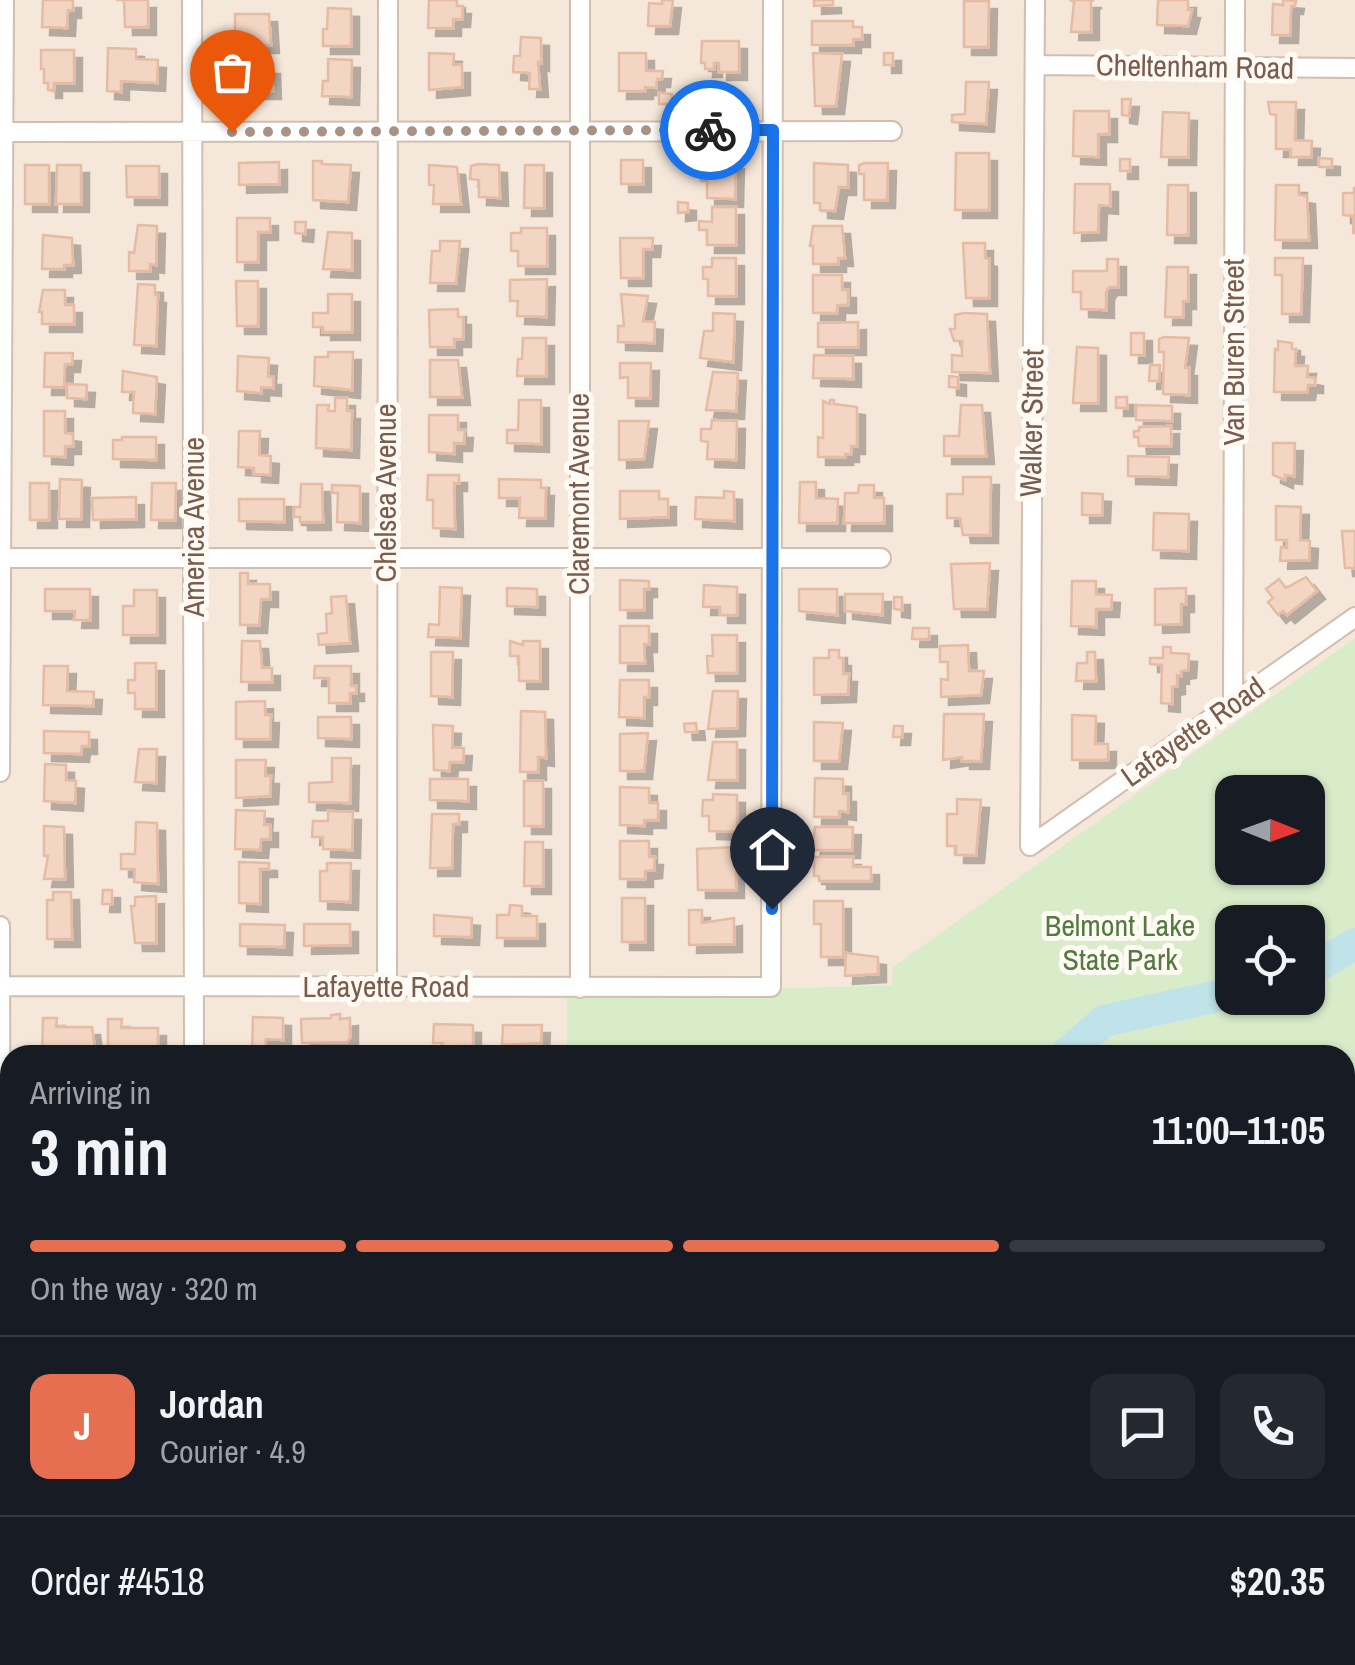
<!DOCTYPE html>
<meta charset="utf-8">
<style>
body{margin:0;font-family:"Archivo Narrow",sans-serif;background:#242831;color:#f1f3f6;height:100vh;display:flex;flex-direction:column;font-size:38px;white-space:nowrap}
*{box-sizing:border-box;margin:0}
p{font-size:32px;color:#9ea1a6}
.icon{flex:none;width:55px;height:55px;fill:none;stroke:currentColor;stroke-width:2;stroke-linecap:round;stroke-linejoin:round}
.map{position:relative;flex:1;overflow:hidden}
.details{position:absolute;left:0px;top:1045px;width:1355px;height:620px;display:flex;flex-direction:column;background:#171b24;border-radius:30px 30px 0 0;box-shadow:0 2px 8px #0004}
.details>*{flex:none}
.needle{width:65px;rotate:91deg}
.buttons{position:absolute;left:1215px;top:775px;display:grid;gap:20px}
.buttons a{display:grid;place-items:center;width:110px;height:110px;border-radius:20px;background:#171b24;box-shadow:0 2px 8px #0004;font-size:50px}
.pin{position:absolute;display:grid;place-items:center;width:85px;height:85px;color:#fff;margin:-102px -42px;border-radius:50% 50% 50% 0;rotate:-45deg;box-shadow:0 0 10px #0007}
.pin .icon{rotate:45deg}
.courier{position:absolute;display:grid;place-items:center;width:100px;height:100px;margin:-50px;border:8px solid #1a73e8;border-radius:50%;background:#fff;color:#222;box-shadow:0 2px 12px #0007}
.head em{font-style:normal;font-weight:700}
.head div{display:flex;flex-direction:column-reverse}
.head{display:flex;align-items:center;justify-content:space-between;height:170px;padding:0 30px}
h1{font-size:65px;font-weight:700;line-height:75px}
.bar{display:grid;grid-template-columns:repeat(4,1fr);gap:15px 10px;align-content:center;height:120px;padding:0 30px}
.bar i{height:12px;border-radius:8px;background:#363941}
.bar .current{background:#e76f51}
.bar p{grid-column:span 4}
.line{display:flex;align-items:center;gap:25px;padding:0 30px;border-top:2px solid #363941}
.line div{flex:1}
.round{display:grid;place-items:center;flex:none;width:105px;height:105px;border-radius:20px;background:#242831}
.map>svg:first-child{display:block}
.residential{fill:#f5e8da}
.education{fill:#f3e8fa}
.green{fill:#d8ecc9;fill-rule:evenodd}
.lines{fill:none;stroke-linecap:round;stroke-linejoin:round}
.river{stroke:#bfe3e8;stroke-width:32}
.building{fill:#f3d5c3;stroke:#e6bba3;stroke-width:2.5;filter:url(#shadow)}
.service-casing{stroke:#d1beb0;stroke-width:14}
.minor-casing{stroke:#d1beb0;stroke-width:22}
.service{stroke:#fff;stroke-width:9}
.minor{stroke:#fff;stroke-width:18}
.done{stroke:#a89285;stroke-width:10;stroke-dasharray:0 18}
.route{stroke:#1a73e8;stroke-width:12}
.labels{text-anchor:middle;stroke-width:10;stroke-linejoin:round;paint-order:stroke}
.street-label{font-size:30px;fill:#7a5c4d;stroke:#fffaf3}
.park-label{font-size:30px;fill:#537a41;stroke:#fffaf3}
</style>
<div class="map">
<svg width="1355" height="1665" viewBox="0 0 1355 1665">
<defs>
<filter id="shadow"><feDropShadow dx="8" dy="8" stdDeviation="0" flood-color="#0004"/></filter>
</defs>
<rect width="100%" height="100%" fill="#fdf6ec"/>
<!-- residential -->
<path class="residential" d="M0,0H1355V652L896,985L568,995L567,1055H10V1383L0,1389Z
M281,1655H476V1665H275Z
M814,1655H1300V1665H773Z"/>
<!-- education -->
<path class="education" d="M1355,1098V1665H1300V1655H1345V1104Z"/>
<!-- green -->
<path class="green" d="M1355,638V1098L1345,1104V1055H567V995L892,985L893,967ZM1232,792H1308V868H1232ZM1232,922H1308V998H1232Z
M10,1383V1655H376L359,1665H0V1384Z
M476,1655H814L773,1665H476Z"/>
<g class="lines">
<!-- river -->
<path class="river" d="M1308,972L1355,944
M1065,1055L1104,1021L1232,993
M0,1567L10,1563"/>
</g>
<!-- building -->
<path class="building" d="M43,0H73V10H68L67,28L42,27Z
M116,0H148V27H125L124,0Z
M429,0H457V6H463L462,19H453V28H428Z
M662,0H673L670,26H648L649,3L662,4Z
M814,0H833V5L814,6Z
M1070,0H1094L1091,1V32H1071L1074,2Z
M1158,0H1188V10H1192L1188,26L1157,25Z
M1283,0L1296,1L1295,6H1291L1290,35H1272L1273,4L1283,5Z
M964,1H989L988,47H964Z
M328,8L351,9V46H323V29H327Z
M235,14H269L271,45H235Z
M812,21H853V27H862V39H853V45H812Z
M521,37L541,38V63L538,62L540,89H529L530,73L513,72L514,56H520Z
M702,41H739V72H719V63H714V69H705V63H701Z
M108,48L136,49V59L158,60L157,83L121,81V92L107,91Z
M41,50H74V83H54V90H48V83H44V69H41Z
M429,53L454,54L453,65H462V87L429,90Z
M619,53H646V71H663L662,79H657L656,88L645,87V91H619Z
M813,53L842,54L836,106H815Z
M884,53H893V65H884Z
M328,59L352,60L351,97L322,96L323,81H328Z
M238,66H272L273,91H239Z
M966,82H989L986,124L952,122V115L965,114Z
M659,93L672,94V104H659Z
M1122,99H1131L1129,116L1122,115Z
M1268,102H1296L1295,140L1312,141L1311,157H1291V149H1276V115L1270,114Z
M1074,111H1109V134H1098V157L1073,156Z
M1163,112L1189,113L1188,157H1161Z
M956,153H989V210H955Z
M1319,158L1332,159V167H1319Z
M1120,159H1130V171H1120Z
M621,160H643V184H621Z
M712,160L736,161L735,199L707,198V181H701V170H712Z
M313,161H322V164L351,165L348,202L313,200Z
M279,162V184L239,185V163Z
M814,163L848,165V187H839L835,211L820,210V203H814Z
M864,163H888L887,200H864V174H859V165Z
M478,164L499,165L500,198L479,197V180L470,179L471,166Z
M25,165H49V204H25Z
M57,165H81V204H56Z
M429,165L457,167L461,204H433L434,185H429Z
M525,165H544V208H524Z
M126,166H159V197H127Z
M1075,184H1110V206L1099,205L1098,232L1074,233Z
M1168,185H1188V235H1167Z
M1276,185H1299V195L1307,196L1309,240H1275Z
M1354,188H1355V233H1353L1354,216L1343,215V193H1354Z
M678,202L688,203V212L678,213Z
M712,207H736V245H707V230H699V221L712,222Z
M237,218H270V232H258V262H237Z
M295,222H306L305,234L295,233Z
M138,225L157,226L156,265L150,264V271H129V252L134,253Z
M813,226H842L845,258H838V264H813V246H810Z
M521,228H547V266H518V251H511V233H521Z
M328,232L352,233V270L323,269Z
M43,235L72,238L73,265H64V269H42Z
M620,238H653L652,249H643V278H621Z
M440,241H460L456,283H430L432,251H440Z
M963,243H985V258L989,259V298H966Z
M712,258H736V296H708V279H703V267H712Z
M1275,258H1303L1301,314H1282V275H1275Z
M1107,259H1118V287H1109L1106,292V310L1081,309V292H1073V271H1107Z
M1167,267H1188V301H1183V317H1165Z
M813,275H842V290H848V305H837V313H813Z
M547,279L546,317L517,316L518,301H510V280Z
M236,281H258V326H237Z
M138,284L155,285V295H158L156,346L134,345Z
M43,290H65V305H74V324H42V312H39Z
M328,294H352V332H323V327H313V313H328Z
M621,294L648,296L643,321L655,322L654,343L618,342V326H624Z
M458,309V317H463V339H454V347H430L429,310Z
M713,313L735,314L733,362L700,358L704,331H713Z
M964,313L987,314L990,373L952,372V355L962,356V341H954L950,329H955V315Z
M858,322V347H818V323Z
M1131,333H1144V355H1131Z
M1164,337L1189,338L1185,368H1189V395L1163,394L1164,352H1159V339Z
M523,338H546V376H517L518,359H522Z
M1278,341L1292,343V349H1296L1295,366H1308L1307,377L1315,378V385H1308L1307,392H1274L1275,349L1278,350Z
M1077,347L1098,348V403H1073Z
M328,352H353L352,390L314,386L315,357H328Z
M45,353H73L72,364H65L64,387H44Z
M814,355L853,356V379L813,378Z
M238,356L269,358L268,377H273V388L261,387V393L237,391Z
M430,360H458L462,397H430Z
M620,363H651L650,398H628V377L620,378Z
M1150,365H1160L1159,381H1149Z
M123,371L157,377L155,414L133,413L134,392H122Z
M713,372L738,373L736,411L706,410Z
M949,376L958,377V388L949,387Z
M67,384L87,385L86,399L67,398Z
M1116,397H1127V408H1116Z
M335,398H347V411H352L351,450L316,448L317,405H329L328,411H335Z
M519,400H541V444L507,443V430H518Z
M830,400H834V404L857,407V446H851V454H845V457H818V437L823,438V401L830,404Z
M961,405H982L986,456H944V436H959Z
M1136,405L1172,406V421L1136,420Z
M44,411H65V433L73,434V446H65V457L44,456Z
M429,415H458V430H465L464,443H454V454L429,452Z
M712,420L737,421L736,460L707,459L708,442L701,441V429H711Z
M619,421H649L644,459L619,460Z
M1171,426V446H1139L1138,437H1134V431H1139V427Z
M239,431H260L259,455L271,456L270,475L254,474V468L238,467Z
M122,437H156V460L113,459V440H122Z
M1273,443H1295L1294,476L1285,475V480L1273,475Z
M1128,456L1169,457L1168,477L1128,476Z
M428,475H459V483H454L455,529L433,528V500H427Z
M963,477H991L990,535H963L960,518H947V494H963Z
M60,479L82,480L81,519H59Z
M499,479L541,480V488H546L545,518H519L520,498H499Z
M800,482H816V498L838,499L837,523H799Z
M30,483H49V520H30Z
M152,483H176L175,520H151Z
M301,484H322L323,522H300V517H294V507H300Z
M332,485L360,486V523L337,522L338,493H332Z
M859,485H874V498H884V523H844L845,493H858Z
M620,491H659V499H668V517L620,519Z
M724,491L734,492V521L695,519L696,497L724,498Z
M1082,493L1103,494L1102,515H1082Z
M136,497V519L93,520L92,498Z
M239,499H284V522L239,521Z
M1276,506L1301,507L1300,540L1310,541L1309,560L1280,561L1281,547L1287,548V540H1276Z
M1154,513L1189,514L1188,551L1153,550Z
M1342,531H1355V568H1345Z
M990,563L987,609H954L951,564Z
M240,573H248V584H270V599H261L259,625H240Z
M1306,577L1317,591L1287,615L1283,611L1278,615L1268,602L1273,598L1266,589L1279,579L1286,588Z
M620,580L649,581V589H644V610H620Z
M1072,581H1096V594L1112,595L1111,609H1096V627L1071,626Z
M704,585L737,587V615H720V607H703Z
M440,587L462,588L460,638L428,637L429,624L439,625Z
M507,588L537,589V607L507,606Z
M1186,588V604H1181V624L1155,625V589Z
M45,589H90V620H74L75,611H45Z
M799,589H837V615L799,611Z
M134,590H157V635H123V606H134Z
M845,594H883L882,615L845,611Z
M346,596L350,643L319,645L318,634L327,633L326,614L332,613L331,597Z
M894,597H902V610L894,609Z
M620,626H649V644H644L645,663H620Z
M913,628H929V639H912Z
M712,635H737V673H708L707,656H713Z
M242,641H260L262,668H272V682H241Z
M510,641L523,645V641H540V681H519V656H510Z
M968,645L969,671H984L981,695L941,697V679L948,680V662H940V646Z
M1163,647H1171V653L1189,654L1188,670L1181,671V676L1177,675V686L1172,687V704L1161,703L1162,665L1150,664V658H1163Z
M829,650H839V658H843V674H849L848,694L814,695V658H829Z
M431,652H453L452,697L431,696Z
M1087,652H1095L1096,681H1076L1077,663H1087Z
M135,663H156V709H135V693H128V680H135Z
M44,666H68L67,691L94,692L93,706L43,705Z
M315,666H351V686H356V693H350V703H329V678H314Z
M620,680H649V697H644V718L619,717Z
M713,691H738L737,728L708,729Z
M265,701V715H271L270,739H236V702Z
M521,711L545,712L546,758L538,757V772H520Z
M944,714H984L981,761H962V757L943,760Z
M1072,715L1096,716L1095,744H1108V760H1072Z
M318,717H351V739L318,738Z
M814,722L843,723L839,761H814Z
M696,723L697,732H685L684,724Z
M433,725L453,726L452,748H464L463,762H450L449,771L434,770Z
M894,726H903L902,737H893Z
M44,731L89,732V746H82L81,754L44,753Z
M648,733L644,771H620V734Z
M713,742H737V780H708Z
M139,749H157L156,783L135,782Z
M332,758H351L350,803L309,802V783L332,782Z
M236,760H266L265,776H271L270,796L236,798Z
M45,764L66,765V780L76,781L75,803L44,801Z
M815,778L843,779V794H848V812L839,811V817H814Z
M430,779H468V801L430,800Z
M524,781H543V826H524Z
M620,787L649,788V803H658V820H644V826L620,825Z
M713,794L737,795V832L709,831V816H702L703,800H713Z
M957,799L981,800L976,855H956V846H947V814H957Z
M236,810L265,811L264,825H270V839H261L260,850L235,849Z
M328,811L353,812L352,850L323,849V837H312L313,821H328Z
M432,814H459V824H453L452,868H430Z
M136,822L157,823L158,884L134,882L135,869H121V854H135Z
M44,826L64,827L65,879H44L48,856H44Z
M815,827H853L852,850H812Z
M620,841H649V857H655L654,870L645,871V879H620Z
M525,842H543V886H524Z
M736,847V890H698L697,849Z
M814,857H853V867H871V881H819V876H814Z
M239,862L269,863V869H260V904L239,903Z
M327,863H351L350,902L320,901V871H327Z
M103,890H112V904H102Z
M53,892H71L72,939H47V900H53Z
M156,896V943H135L131,906H135V897Z
M622,898H645V942H622Z
M814,901H843V957H821V924H814Z
M510,905L522,906V916H537V938H497V915H509Z
M689,910H702V923L734,918V944L689,945Z
M434,915L472,918L471,937L434,936Z
M240,924L285,925L284,947L240,946Z
M304,924H350V945L304,946Z
M846,953L878,957V974L845,976Z
M340,1014V1019L350,1018V1038L347,1042L302,1043L301,1019L331,1018V1015Z
M253,1017L283,1018V1040L266,1039L265,1050H252Z
M43,1018H57L56,1027H92L95,1049L42,1051Z
M108,1019H122L121,1028H158V1051H108Z
M434,1024L473,1025V1046H457V1055H443V1043H433Z
M503,1025H542L541,1043L502,1045Z
M1355,1604V1665H1346V1613H1355Z
M1080,1655H1089L1090,1661L1098,1659L1097,1655H1225L1226,1662L1211,1665L1202,1662L1079,1665L1082,1664Z"/>
<g class="lines">
<!-- service casing -->
<g class="service-casing">
<path id="service" d="M1328,1655V1665"/>
</g>
<!-- minor casing -->
<g class="minor-casing">
<path id="minor" d="M192,0L194,1055
M580,0V988
M1035,65L1355,68
M0,132L892,131
M0,558H881
M1233,704L1235,0
M0,772L4,0
M1030,846L1035,0
M1030,846L1355,617
M0,926L1,1389
M0,986L771,987L773,0
M387,986L388,0"/>
</g>
<!-- service -->
<use href="#service" class="service"/>
<!-- minor -->
<use href="#minor" class="minor"/>
</g>
<g class="lines">
<!-- done -->
<path class="done" d="M232,132L710,130"/>
<!-- route -->
<path class="route" d="M710,130H773L772,909"/>
</g>
<g class="labels">
<!-- street labels -->
<g class="street-label">
<text transform="translate(1195 67) rotate(1)" y="10">Cheltenham Road</text>
<text transform="translate(1234 352) rotate(-90)" y="10">Van Buren Street</text>
<text transform="translate(1032 423) rotate(-89)" y="10">Walker Street</text>
<text transform="translate(386 493) rotate(-90)" y="10">Chelsea Avenue</text>
<text transform="translate(579 494) rotate(-90)" y="10">Claremont Avenue</text>
<text transform="translate(194 527) rotate(-90)" y="10">America Avenue</text>
<text transform="translate(1193 732) rotate(-35)" y="10">Lafayette Road</text>
<text x="386" y="997">Lafayette Road</text>
</g>
<!-- park labels -->
<g class="park-label">
<text x="1120" y="936">Belmont Lake<tspan x="1120" dy="34">State Park</tspan></text>
</g>
</g>
</svg>
<div class="buttons">
<a><svg class="needle" viewBox="-14 -14 28 28"><path d="M0-13l5 13h-10z" fill="#e53935"/><path d="M0 13l5-13h-10z" fill="#9ea1a6"/></svg></a>
<a><svg class="icon" aria-label="locate" viewBox="0 0 24 24"><circle cx="12" cy="12" r="6"/><path d="M12 2v4M12 18v4M2 12h4M18 12h4"/></svg></a>
</div>
<div class="pin" style="left:232px;top:132px;background:#ea580c"><svg class="icon" aria-label="bag" viewBox="0 0 24 24"><path d="M5 8h14l-1 12H6zM9 8a3 3 0 0 1 6 0"/></svg></div>
<div class="pin" style="left:772px;top:909px;background:#1f2937"><svg class="icon" aria-label="home" viewBox="0 0 24 24"><path d="M3 11l9-7 9 7M6 9v11h12V9"/></svg></div>
<div class="courier" style="left:710px;top:130px"><svg class="icon" aria-label="bike" viewBox="0 0 24 24"><circle cx="6" cy="16" r="4"/><circle cx="18" cy="16" r="4"/><path d="M6 16l4-8h5l3 8M10 8l3 8H6M13 5h3"/></svg></div>
<section class="details">
<div class="head"><div><h1>3 min</h1><p>Arriving in</p></div><em>11:00–11:05</em></div>
<div class="bar"><i class="current"></i><i class="current"></i><i class="current"></i><i></i><p>On the way · 320 m</p></div>
<div class="line" style="height:180px"><b class="round" style="background:#e76f51;color:#fff">J</b><div><b>Jordan</b><p>Courier · 4.9</p></div><a class="round"><svg class="icon" aria-label="chat" viewBox="0 0 24 24"><path d="M4 5h16v11H9l-5 4z"/></svg></a><a class="round"><svg class="icon" aria-label="phone" viewBox="0 0 24 24"><path d="M5 4h4l2 5-3 2q2 4 5 5l2-3 5 2v4C11 20 4 13 5 4z"/></svg></a></div>
<div class="line" style="height:130px"><div>Order #4518</div><b>$20.35</b></div>
</section>
</div>
